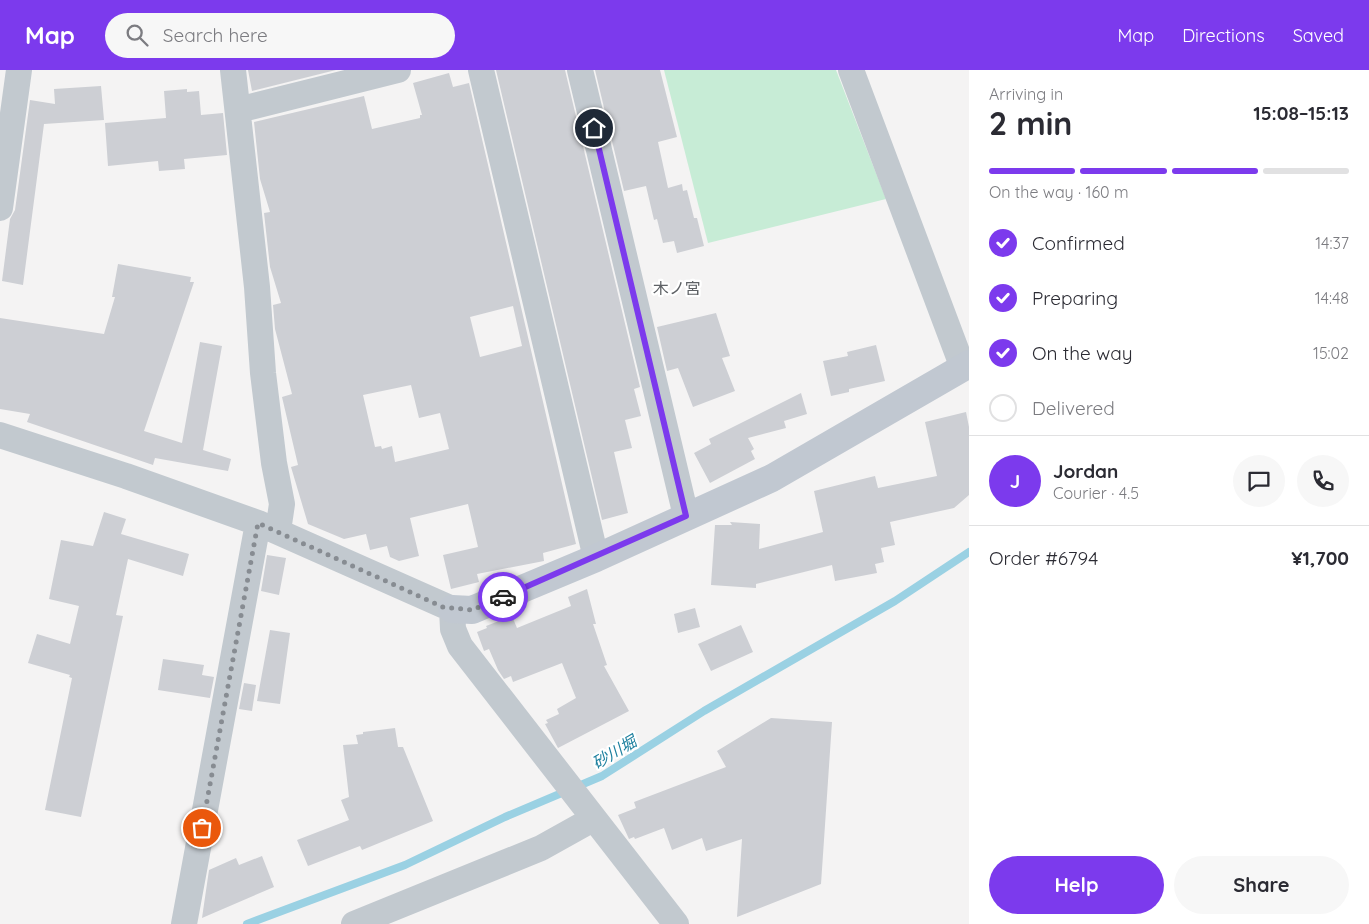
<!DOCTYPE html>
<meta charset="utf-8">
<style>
body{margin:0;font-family:Quicksand,"Noto Sans JP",sans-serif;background:#f7f7f7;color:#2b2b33;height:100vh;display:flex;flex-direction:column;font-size:19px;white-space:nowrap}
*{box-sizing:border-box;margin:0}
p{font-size:16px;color:#7c7c81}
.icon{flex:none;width:28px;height:28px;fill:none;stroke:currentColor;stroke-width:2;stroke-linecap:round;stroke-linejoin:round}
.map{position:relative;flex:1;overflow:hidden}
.side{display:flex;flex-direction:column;background:#fff;width:400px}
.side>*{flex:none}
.pin{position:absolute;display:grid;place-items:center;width:42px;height:42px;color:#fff;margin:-21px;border:2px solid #fff;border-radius:50%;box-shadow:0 1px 5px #0007}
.courier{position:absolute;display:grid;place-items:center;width:50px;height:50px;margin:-25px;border:4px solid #7c3aed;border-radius:50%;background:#fff;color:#222;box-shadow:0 1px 6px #0007}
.headline em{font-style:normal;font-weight:800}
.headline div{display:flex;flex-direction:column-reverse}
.headline{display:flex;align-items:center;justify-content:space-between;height:85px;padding:0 20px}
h1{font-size:32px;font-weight:800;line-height:38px}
.bar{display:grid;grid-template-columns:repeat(4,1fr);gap:8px 5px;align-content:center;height:60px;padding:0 20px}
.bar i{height:6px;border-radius:4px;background:#e1e1e2}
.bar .current{background:#7c3aed}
.bar p{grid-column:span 4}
.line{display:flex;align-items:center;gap:12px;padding:0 20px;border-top:1px solid #e1e1e2}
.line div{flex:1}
.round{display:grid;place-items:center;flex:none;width:52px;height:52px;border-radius:26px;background:#f7f7f7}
ol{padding:0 20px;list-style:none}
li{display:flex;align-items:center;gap:15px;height:55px}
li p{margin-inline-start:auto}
li .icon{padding:5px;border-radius:50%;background:#7c3aed;color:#fff;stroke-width:4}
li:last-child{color:#7c7c81}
li i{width:28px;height:28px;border:2px solid #e1e1e2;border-radius:50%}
.primary-button{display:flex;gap:10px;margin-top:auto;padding:10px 20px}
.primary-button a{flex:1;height:58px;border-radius:30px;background:#7c3aed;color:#fff;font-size:20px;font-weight:800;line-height:58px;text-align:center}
.primary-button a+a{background:#f7f7f7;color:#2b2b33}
header{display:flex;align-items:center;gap:30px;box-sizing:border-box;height:70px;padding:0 25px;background:#7c3aed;color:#fff}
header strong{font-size:24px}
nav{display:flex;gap:28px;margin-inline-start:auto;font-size:18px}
.search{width:350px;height:45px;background:#f7f7f7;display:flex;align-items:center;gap:12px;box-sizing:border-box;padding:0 18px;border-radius:28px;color:#7c7c81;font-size:19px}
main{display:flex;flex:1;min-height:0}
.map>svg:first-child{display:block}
.green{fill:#c7ecd6}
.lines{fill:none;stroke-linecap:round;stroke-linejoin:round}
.stream{stroke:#9ad1e3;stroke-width:8}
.building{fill:#cdcfd4;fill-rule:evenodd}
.street{stroke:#c2c9cf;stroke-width:26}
.secondary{stroke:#c1c8d1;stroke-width:28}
.done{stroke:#878c92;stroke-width:5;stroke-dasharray:0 9}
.route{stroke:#7c3aed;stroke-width:6}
.labels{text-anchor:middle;stroke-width:4.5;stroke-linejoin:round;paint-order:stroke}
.neighbourhood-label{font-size:16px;fill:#5f6266;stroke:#fff}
.water-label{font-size:16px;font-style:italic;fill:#1e809f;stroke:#fff}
</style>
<header>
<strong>Map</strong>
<div class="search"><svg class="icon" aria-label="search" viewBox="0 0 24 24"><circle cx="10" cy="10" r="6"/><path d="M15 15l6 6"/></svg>Search here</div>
<nav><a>Map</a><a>Directions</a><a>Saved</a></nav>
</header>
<main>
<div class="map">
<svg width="969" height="854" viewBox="0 0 969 854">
<rect width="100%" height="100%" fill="#f4f3f3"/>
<!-- green -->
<path class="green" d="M664,0H836L886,129L708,173Z"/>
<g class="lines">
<!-- stream -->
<path class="stream" d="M247,854L405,795L505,747L602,706L704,641L895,531L969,482"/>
</g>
<!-- building -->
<path class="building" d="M248,0H336L252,21Z
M496,0H565L640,317L634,319L641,346L625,350L632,378L614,382L628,443L602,450Z
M595,0H660L677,67L658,72L668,118L682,114L683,121L687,120L694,148H697L704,176L677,183L674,171L663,173L657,149L654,150L646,116L624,121Z
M449,3L453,17L469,13L576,474L543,483L544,491L477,504L479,512L451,519L443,485L478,477L468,434L410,448L419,486L399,491L390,487L387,476L370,480L366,464L344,469L308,454L291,397L298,395L282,327L292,324L275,259L273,235L281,233L270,197L264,143L270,142L260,109L254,52L364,26L372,59L420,48V45H422L413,13ZM513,236L522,276L480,287L470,247ZM411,315L419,348L440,343L449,379L395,392L392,376L382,379L381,376L375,377L363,325Z
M101,16L104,50L44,54L23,215L2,211L10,149L15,140L30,30L55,34L54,19Z
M187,19V22L199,21L201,45L223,43L227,85L184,89L185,99L159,101L158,91L108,96L105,53L166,48L164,21Z
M118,194L191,207L190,212H194L144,361L182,373L200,272L222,276L203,380L231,389L228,401L155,388L153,395L27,352L30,344L0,339V248L104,264L115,227H112Z
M716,243L730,286L722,288L735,321L693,337L678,298L667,301L657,257Z
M876,275L885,311L849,319V322L831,326L823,291L848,286L847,282Z
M801,323L807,344L784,351L786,358L748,368L754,379L751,381L755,389L710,413L694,383L711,374L709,369Z
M966,342L969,357V425L954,438L890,452L895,475L881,478L884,492L875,494L877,503L835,511L832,495L756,514V518L711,515L715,455H732L730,452L760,454L759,479L823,462L814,421L875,406L878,418L937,406L925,352Z
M104,442L126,449L121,464L189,484L183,506L128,489L116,545L123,546L81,747L45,740L72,608L69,607L70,605L28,593L37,564L70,574L79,536L49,529L61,470L93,476Z
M267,485L286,488L279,525L261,521Z
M587,519L596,554H593L607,595L604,596L629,641L558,678L545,654L548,653L546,650L559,644L557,639L576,628L562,593L513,612L511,606L504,609L498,600L489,579L484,581L477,562L487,558L486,556L512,546L517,558L571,536L568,527Z
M695,538L700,557L678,563L674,544Z
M741,555L753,582L711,601L698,574Z
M270,560L290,563L280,634L257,631Z
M163,589L204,595L202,605L214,607L210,628L158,620Z
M244,613L256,615L252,641L239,639Z
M771,648L832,652L821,814L737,847L742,769L706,781L702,768L672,780L664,758L635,769L634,767L629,769L618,745L636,738L634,732L726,697L717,681Z
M395,658L398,677H403L433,751L362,780L360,776L308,796L297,770L349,750L341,730L349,727L343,675L358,674L356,665L363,664V662Z
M262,786L274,817L202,848L209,800L236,788L239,795Z"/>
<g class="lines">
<!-- street -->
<path class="street" d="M233,0L257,217L263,303L274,393L282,434L278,461
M481,0L596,488
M580,0L686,446
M851,0L963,298
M238,40L398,0
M0,138L19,0
M0,365L126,406L258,453L452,539L453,559L460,576L676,854
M184,854L258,453
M354,854L541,778L593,749"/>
<!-- secondary -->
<path class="secondary" d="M452,539L472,540L596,488L772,408L969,294"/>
</g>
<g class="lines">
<!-- done -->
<path class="done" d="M202,758L258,453L443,537L472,540L503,527"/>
<!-- route -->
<path class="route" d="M503,527L686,446L594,58"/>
</g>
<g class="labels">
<!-- neighbourhood labels -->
<g class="neighbourhood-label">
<text x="677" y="224">木ノ宮</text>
</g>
<!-- water labels -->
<g class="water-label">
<text transform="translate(614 682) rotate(-31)" y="6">砂川堀</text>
</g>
</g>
</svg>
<div class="pin" style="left:202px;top:758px;background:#ea580c"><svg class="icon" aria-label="bag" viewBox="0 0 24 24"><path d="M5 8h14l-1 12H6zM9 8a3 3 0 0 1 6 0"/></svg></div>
<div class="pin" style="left:594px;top:58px;background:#1f2937"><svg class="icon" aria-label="home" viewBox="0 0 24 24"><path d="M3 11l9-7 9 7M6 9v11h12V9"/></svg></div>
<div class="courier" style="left:503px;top:527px"><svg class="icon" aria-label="car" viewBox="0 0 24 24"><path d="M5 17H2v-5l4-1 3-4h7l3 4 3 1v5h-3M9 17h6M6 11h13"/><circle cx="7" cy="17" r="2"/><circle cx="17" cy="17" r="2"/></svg></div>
</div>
<section class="side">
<div class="headline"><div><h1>2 min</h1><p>Arriving in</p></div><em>15:08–15:13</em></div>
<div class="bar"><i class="current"></i><i class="current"></i><i class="current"></i><i></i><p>On the way · 160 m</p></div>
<ol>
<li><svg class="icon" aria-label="check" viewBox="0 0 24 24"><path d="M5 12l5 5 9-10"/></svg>Confirmed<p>14:37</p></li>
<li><svg class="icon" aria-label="check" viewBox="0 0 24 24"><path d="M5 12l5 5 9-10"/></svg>Preparing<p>14:48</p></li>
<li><svg class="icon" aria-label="check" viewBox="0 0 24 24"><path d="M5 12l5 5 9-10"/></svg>On the way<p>15:02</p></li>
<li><i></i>Delivered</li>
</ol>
<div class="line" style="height:90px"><b class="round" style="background:#7c3aed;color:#fff">J</b><div><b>Jordan</b><p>Courier · 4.5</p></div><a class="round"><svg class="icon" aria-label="chat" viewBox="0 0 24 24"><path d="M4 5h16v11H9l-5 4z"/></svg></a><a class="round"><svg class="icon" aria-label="phone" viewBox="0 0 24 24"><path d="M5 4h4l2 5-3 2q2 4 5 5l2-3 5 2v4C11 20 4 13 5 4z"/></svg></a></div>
<div class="line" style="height:65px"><div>Order #6794</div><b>¥1,700</b></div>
<div class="primary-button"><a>Help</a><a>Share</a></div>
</section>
</main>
